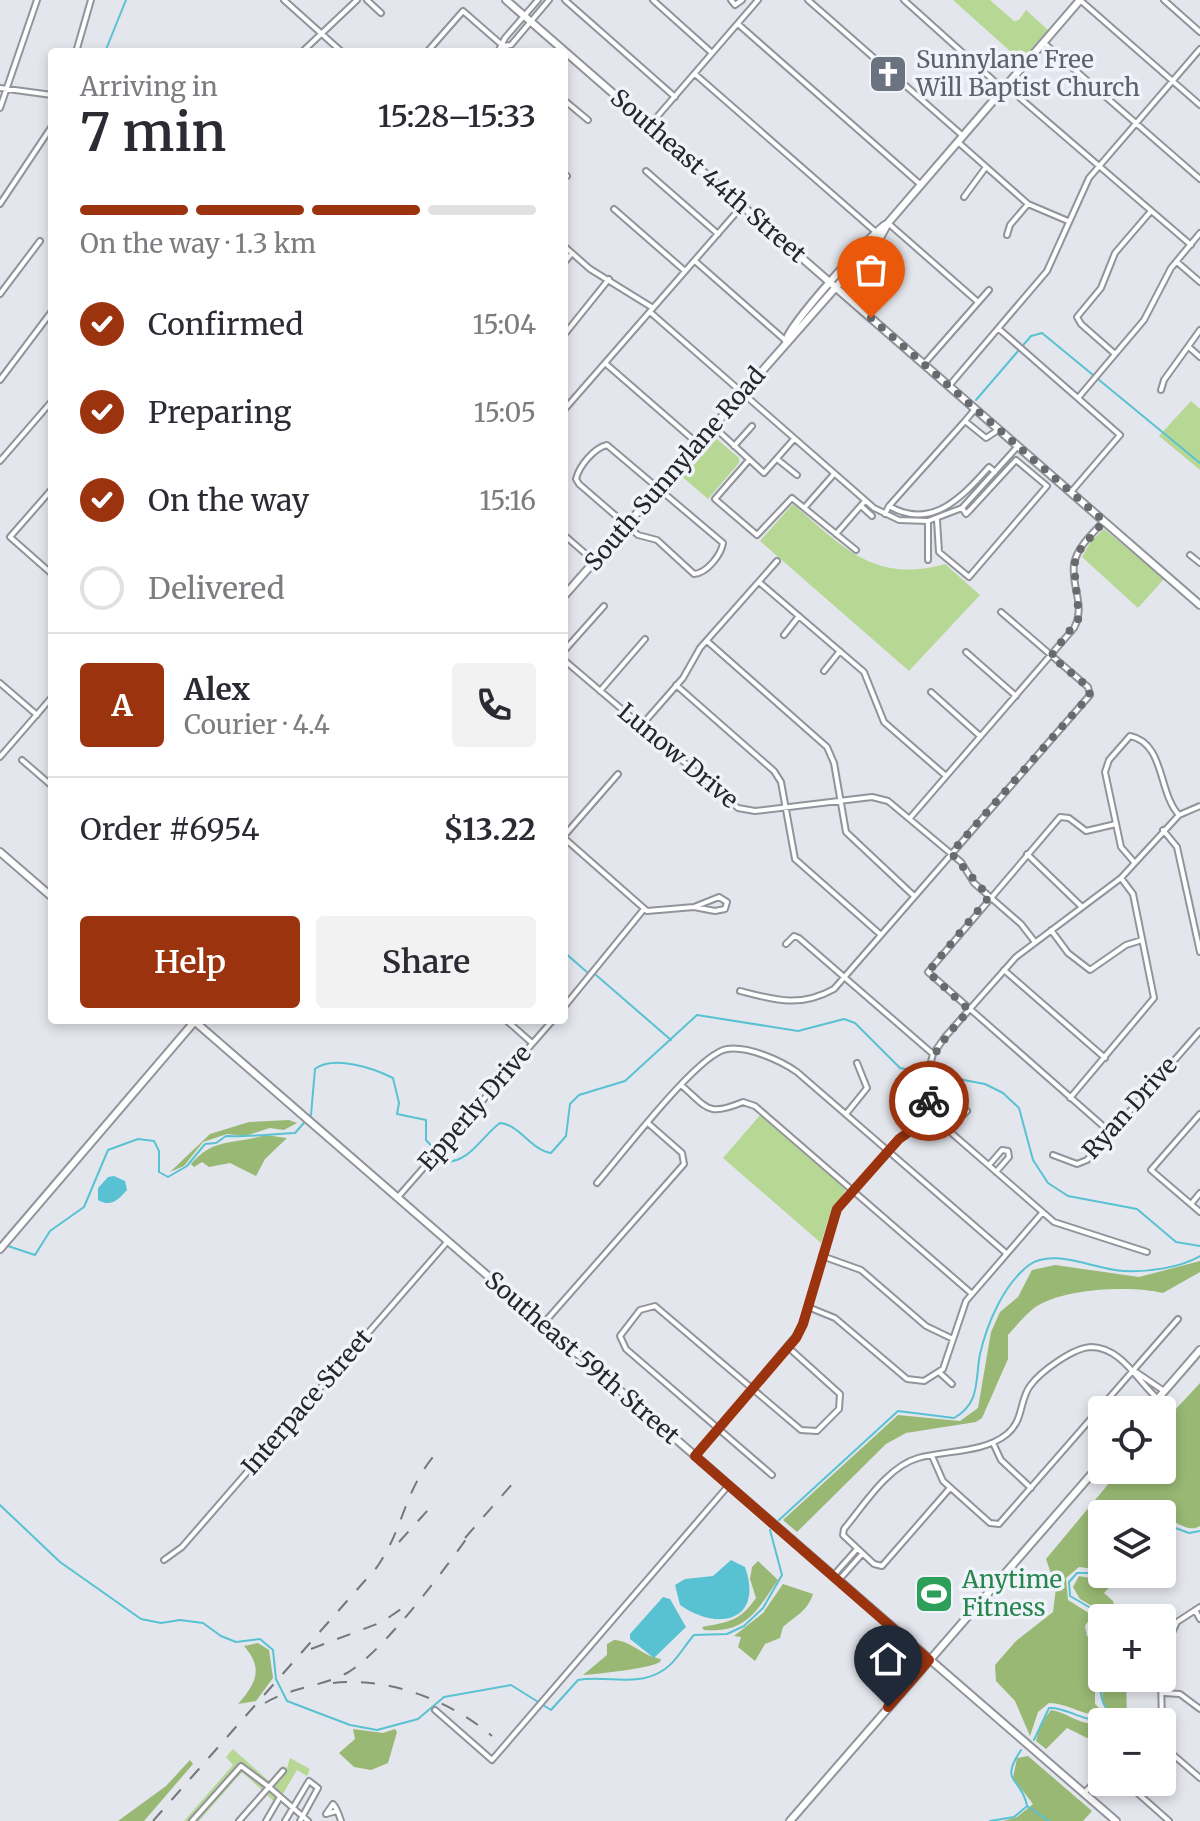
<!DOCTYPE html>
<meta charset="utf-8">
<style>
body{margin:0;font-family:Merriweather,serif;background:#f2f2f3;color:#2b2b33;height:100vh;display:flex;flex-direction:column;font-size:30px;white-space:nowrap}
*{box-sizing:border-box;margin:0}
p{font-size:26px;color:#7c7c81}
.icon{flex:none;width:44px;height:44px;fill:none;stroke:currentColor;stroke-width:2;stroke-linecap:round;stroke-linejoin:round}
.map{position:relative;flex:1;overflow:hidden}
.details{position:absolute;left:48px;top:48px;width:520px;height:976px;display:flex;flex-direction:column;background:#fff;border-radius:8px;box-shadow:0 4px 12px #0003}
.details>*{flex:none}
.controls{position:absolute;left:1088px;top:1396px;display:grid;gap:16px}
.controls a{display:grid;place-items:center;width:88px;height:88px;border-radius:8px;background:#fff;box-shadow:0 4px 12px #0003;font-size:40px}
.pin{position:absolute;display:grid;place-items:center;width:68px;height:68px;color:#fff;margin:-82px -34px;border-radius:50% 50% 50% 0;rotate:-45deg;box-shadow:0 0 8px #0007}
.pin .icon{rotate:45deg}
.courier{position:absolute;display:grid;place-items:center;width:80px;height:80px;margin:-40px;border:6px solid #9b340e;border-radius:50%;background:#fff;color:#222;box-shadow:0 2px 10px #0007}
.summary em{font-style:normal;font-weight:600}
.summary div{display:flex;flex-direction:column-reverse}
.summary{display:flex;align-items:center;justify-content:space-between;height:136px;padding:0 32px}
h1{font-size:52px;font-weight:600;line-height:60px}
.bar{display:grid;grid-template-columns:repeat(4,1fr);gap:12px 8px;align-content:center;height:96px;padding:0 32px}
.bar i{height:10px;border-radius:6px;background:#e1e1e2}
.bar .active{background:#9b340e}
.bar p{grid-column:span 4}
.line{display:flex;align-items:center;gap:20px;padding:0 32px;border-top:2px solid #e1e1e2}
.line div{flex:1}
.round{display:grid;place-items:center;flex:none;width:84px;height:84px;border-radius:8px;background:#f2f2f3}
ol{padding:0 32px;list-style:none}
li{display:flex;align-items:center;gap:24px;height:88px}
li p{margin-inline-start:auto}
li .icon{padding:8px;border-radius:50%;background:#9b340e;color:#fff;stroke-width:4}
li:last-child{color:#7c7c81}
li i{width:44px;height:44px;border:4px solid #e1e1e2;border-radius:50%}
.action{display:flex;gap:16px;margin-top:auto;padding:16px 32px}
.action a{flex:1;height:92px;border-radius:8px;background:#9b340e;color:#fff;font-size:32px;font-weight:600;line-height:92px;text-align:center}
.action a+a{background:#f2f2f3;color:#2b2b33}
.map>svg:first-child{display:block}
.green{fill:#b7d894}
.forest{fill:#98b874}
.water{fill:#58c2d2}
.lines{fill:none;stroke-linecap:round;stroke-linejoin:round}
.stream{stroke:#58c2d2;stroke-width:2}
.minor-casing{stroke:#92949b;stroke-width:8}
.major-casing{stroke:#92949b;stroke-width:10}
.minor{stroke:#fff;stroke-width:4}
.major{stroke:#fff;stroke-width:6}
.rail{stroke:#75777b;stroke-width:2;stroke-dasharray:14 14;stroke-linecap:butt}
.done{stroke:#686a6e;stroke-width:8;stroke-dasharray:0 14.4}
.route{stroke:#9b340e;stroke-width:10}
.labels{text-anchor:middle;stroke-width:7;stroke-linejoin:round;paint-order:stroke}
.worship-label{font-size:24px;fill:#5b616d;stroke:#f1f3fb;text-anchor:start}
.street-label{font-size:24px;fill:#26272a;stroke:#f1f3fb}
.leisure-label{font-size:24px;fill:#27864d;stroke:#f1f3fb;text-anchor:start}
</style>
<div class="map">
<svg width="1200" height="1821" viewBox="0 0 1200 1821">
<rect width="100%" height="100%" fill="#e4e6ed"/>
<!-- green -->
<path class="green" d="M953,0H990L1014,21L1019,20L1026,10L1048,30L1021,61Z
M1191,401L1200,409V470L1159,436Z
M711,434L739,458V463L708,499L678,473Z
M793,504C843,547 874,584 945,564L980,595L909,671L760,541Z
M1104,529L1164,579L1138,608L1082,557L1091,541Z
M761,1114L846,1189L828,1220L821,1243L723,1158Z
M233,1749L269,1781L282,1766L287,1768L290,1758L310,1769L307,1776L297,1770L277,1804L242,1772L199,1821H184L233,1765L226,1757Z"/>
<!-- forest -->
<path class="forest" d="M289,1120L297,1123L284,1130L270,1128L245,1136L227,1134L203,1142L184,1166L170,1172L210,1134L249,1122Z
M265,1135L287,1138L265,1159L256,1176L230,1163L209,1167L202,1162L194,1167L191,1164C214,1137 234,1145 265,1135Z
M1200,1261V1272L1163,1293C1132,1285 1061,1288 1034,1308C1025,1315 1016,1326 1008,1335V1359L982,1418L976,1422L906,1433L886,1444L797,1532L783,1520L898,1415L960,1421L978,1408L991,1332L1000,1312L1018,1297L1032,1270L1055,1265L1139,1277Z
M1200,1383V1526C1186,1534 1176,1518 1162,1520V1514H1102V1570L1079,1567L1066,1578L1068,1600L1092,1615L1085,1626L1087,1636L1102,1649V1661L1095,1670V1704L1103,1712L1100,1715C1081,1715 1067,1703 1049,1703L1038,1712L1030,1736L1015,1701L996,1681L995,1665L1016,1641L1053,1612L1056,1588L1046,1559L1120,1470H1162V1424Z
M758,1561L778,1580C756,1612 746,1633 704,1630L702,1627C729,1622 740,1621 756,1598L750,1579L752,1567Z
M1108,1574H1122L1104,1593L1113,1601L1118,1618H1102V1638L1094,1632L1099,1610L1080,1599L1073,1587L1079,1576L1101,1580Z
M783,1584L813,1594C807,1612 795,1616 783,1627L780,1638L765,1644L755,1661L738,1647L741,1637L734,1636L763,1613Z
M614,1640C632,1641 642,1656 661,1659L660,1662C652,1668 598,1674 583,1675L607,1655V1644Z
M258,1643L269,1650L273,1678L256,1701L238,1704C256,1683 264,1669 244,1646Z
M1104,1678H1126L1127,1716L1121,1722H1103L1110,1715L1102,1700Z
M1051,1710C1070,1713 1081,1728 1102,1722V1737L1087,1738L1067,1728L1046,1749L1036,1741L1041,1723Z
M353,1729L383,1733L395,1729L397,1732L388,1763L371,1770L354,1767L339,1753L355,1739Z
M1028,1756L1092,1811L1083,1821H1003L1017,1817L1033,1804L1013,1778L1017,1758Z
M190,1760L193,1764L144,1821H118L166,1786Z"/>
<!-- water -->
<path class="water" d="M114,1176L125,1181L127,1190C119,1199 111,1208 98,1200V1188L108,1177Z
M731,1560L745,1567C764,1621 718,1632 680,1605L675,1585L685,1579L713,1576Z
M663,1597L670,1599L686,1627L654,1658L630,1639V1634Z"/>
<g class="lines">
<!-- stream -->
<path class="stream" d="M105,52L126,0
M976,400L1031,336L1042,333L1200,463
M564,952L588,973
M596,975L671,1040
M8,1246L35,1255L50,1231L84,1207L108,1150L138,1139L154,1141L159,1151V1172L168,1177L187,1166L205,1144L216,1143L226,1136C249,1137 272,1134 295,1133L311,1115L315,1069C334,1055 373,1068 393,1078L399,1103L397,1114L426,1120V1140L446,1162C471,1161 482,1136 500,1123C519,1124 531,1150 551,1153L566,1136L570,1104L579,1095L625,1081L697,1015L798,1031L844,1019L855,1023L900,1068L985,1084L1003,1093L1019,1108L1033,1160L1048,1183L1068,1196L1137,1209L1176,1242L1200,1246
M0,1505L60,1562L141,1619L161,1623L180,1620L203,1623L221,1636L236,1642L260,1639L273,1650L276,1679L287,1701L350,1725L377,1730L418,1719L444,1697L511,1685L551,1710L578,1680C607,1675 639,1688 665,1669C677,1661 684,1646 694,1635L727,1634L744,1626L763,1608L782,1575L770,1530
M779,1520L898,1411L954,1418C981,1403 975,1379 980,1354C987,1324 1003,1285 1029,1265C1053,1247 1096,1270 1124,1271C1149,1272 1179,1268 1200,1256
M1162,1523L1189,1533L1200,1531
M1102,1573H1077L1069,1582L1070,1596L1096,1611L1090,1634L1102,1643
M1034,1740L1049,1708C1068,1707 1081,1722 1105,1720L1107,1710C1097,1695 1103,1684 1098,1668L1102,1666
M1021,1750C998,1785 1022,1776 1027,1806
M1027,1806L1049,1821
M990,1821L1014,1817L1026,1807"/>
<!-- minor casing -->
<g class="minor-casing">
<path id="minor" d="M284,0L342,52
M367,0L381,13
M565,0L675,97
M653,0L712,53
M731,0L735,5L742,0
M808,0L963,136
M904,0L1003,89
M1080,0L1200,105
M1164,0L1200,32
M738,24L921,185
M1044,43L1200,179
M503,46L511,45L549,0
M76,52L91,0
M302,52L357,0
M427,52L463,11L510,52
M498,52L505,38L538,0
M695,74L877,233
M1006,86L1191,245
M0,88L52,95
M564,100L588,120
M0,108L37,0
M650,125L758,0
M958,142L1028,204L1068,221
M646,171L718,234
M564,173L567,176
M964,197L986,167
M0,204L52,126
M614,209L685,271
M888,223L978,302
M1007,235L1010,225L1028,204
M564,246L590,269L653,308
M695,261L786,341
M1177,262L1200,282
M564,263L572,253
M0,294L40,241
M650,312L874,508L899,520L928,521
M999,329L1120,435L1071,492
M564,335L609,279
M1190,348L1200,357
M1115,354L1081,324L1077,317L1101,288L1115,253L1151,211
M605,363L697,443
M924,364L989,290
M0,380L52,311
M949,386L1047,271L1089,178L1200,49
M1161,390L1164,380L1200,330
M1078,398L1144,320L1171,268L1200,233
M975,409L965,421L986,438L998,430
M564,410L742,206
M714,427L764,473L794,439
M607,445L723,543C721,555 707,573 694,574L657,540L638,535L579,484L576,479C579,466 594,448 607,445Z
M734,446L752,426
M777,459L797,475
M749,460L715,499L757,535L792,498L856,550
M0,461L52,401
M52,489L10,537L52,574
M890,505L965,421
M861,506L872,516
M805,507L834,474
M885,514L889,506C932,531 963,496 989,467L995,472
M937,520L939,552L969,577L1047,486L1016,460L970,510L966,514L962,508
M836,534L865,501
M564,535L594,561
M1190,555L1200,563
M928,560V521L962,508L1018,446
M759,582L864,672L884,722L946,776
M784,635L799,616
M707,641L827,747L834,763L846,832L914,896
M564,651L604,606
M966,652L1016,696
M564,660L738,808L755,811L872,797L888,801L961,862L974,883L1021,924L1035,942
M824,671L840,651
M0,683L37,715
M676,685L774,771L781,782L795,859L881,935
M600,691L645,639
M931,692L980,736
M641,726L683,678L700,648L777,561
M0,757L52,697
M22,760L52,786
M910,818L1074,628C1086,605 1071,588 1074,564C1077,547 1093,533 1104,521
M1163,830L1177,847L1200,952
M564,836L618,774
M564,838L647,911L694,907L719,897L727,902L725,909L715,911L694,907
M1027,854L1082,907
M1134,862L1121,847L1105,772L1109,760L1130,736C1165,743 1158,793 1179,815
M1051,930L1068,953L1090,970L1126,945L1142,940
M786,944L794,936L799,938L933,1054
M1004,970L1105,1058
M740,991C775,1000 800,1008 834,989L1090,695L1088,687L1001,612
M564,1007L644,909
M506,1020L532,1043
M681,1085C708,1108 707,1117 743,1102L755,1106L971,1293
M1070,1098L1154,998L1133,894L1121,878
M846,1114L867,1088L857,1063
M934,1114L948,1130L1054,1222L1147,1252
M1200,1114L1151,1170L1200,1212
M948,1130L967,1111
M1111,1133L928,972L1060,817L1069,818L1086,831L1116,824
M1053,1155L1077,1164L1087,1160L1200,1031
M989,1165L1002,1150L1008,1151L1009,1157L996,1172
M597,1183C620,1157 698,1053 727,1049C748,1046 780,1060 797,1072L1006,1253
M398,1197L553,1020
M1191,1204L1200,1193
M822,1256L861,1270L926,1326L953,1339
M808,1307L835,1318L907,1379L924,1381L943,1369L966,1301L1042,1213
M543,1324L684,1164L682,1153L649,1124
M1136,1372L1164,1391
M940,1373L952,1384
M993,1443L1001,1460L1031,1488
M695,1456L800,1331L837,1209L899,1139L934,1114L927,1076L933,1054L945,1037L1016,957L1121,878L1179,815L1200,806
M932,1456L943,1481L990,1523L999,1524L1178,1319
M772,1475L626,1349L620,1336L640,1310L655,1306L801,1430L817,1431L839,1409L840,1394L789,1348
M950,1488L882,1566L874,1564L843,1535L844,1529C864,1505 887,1467 918,1458C946,1450 984,1453 1007,1434C1024,1420 1019,1401 1030,1386C1041,1371 1074,1347 1092,1347C1122,1348 1138,1382 1158,1399
M164,1560L182,1547L448,1241
M833,1576L857,1549
M838,1581L862,1554
M1195,1610L1200,1619
M1162,1654L1177,1622L1200,1607
M1161,1678L1162,1726
M1164,1693L1180,1694L1200,1709
M435,1710L492,1760L728,1486
M1162,1745L1200,1778
M1125,1782L1169,1821
M1084,1793L1102,1775
M337,1811L326,1814L333,1804C337,1808 339,1815 341,1821
M192,1821L241,1766L269,1787L283,1771
M239,1821L269,1787L308,1821
M266,1821L280,1797
M285,1821L309,1781L318,1788L300,1821"/>
</g>
<!-- major casing -->
<g class="major-casing">
<path id="major" d="M506,0L1200,605
M786,341C790,323 868,238 885,225
M564,596L881,236L888,223L1080,0
M0,852L52,897
M193,1020L1116,1821
M0,1249L195,1021
M1148,1410L1200,1350
M790,1821L1102,1462"/>
</g>
<!-- minor -->
<use href="#minor" class="minor"/>
<!-- major -->
<use href="#major" class="major"/>
<!-- rail -->
<path class="rail" d="M465,1538L520,1475
M399,1542L428,1510
M311,1649L382,1622L401,1609
M333,1683C390,1677 449,1700 492,1736
M265,1703C291,1687 321,1687 347,1673C381,1654 448,1566 471,1532
M153,1821L377,1567C404,1528 403,1494 433,1457"/>
</g>
<g class="lines">
<!-- done -->
<path class="done" d="M871,318L1104,521L1079,551L1074,565L1079,618L1051,656L1088,687L1090,695L951,853L989,897L928,972L969,1010C945,1038 920,1062 929,1101"/>
<!-- route -->
<path class="route" d="M888,1707L929,1660L695,1456L796,1338L803,1324L837,1209L899,1139L934,1114L929,1101"/>
</g>
<!-- icons -->
<defs>
<g id="church-square" transform="scale(2)"><rect x="-9" y="-9" width="18" height="18" rx="4" fill="#6b7280" stroke="#f1f3fb"/><path d="M-1.2-6h2.4v3.5h3.3v2.4h-3.3V6h-2.4V-.1h-3.3v-2.4h3.3Z" fill="#fff"/></g>
<g id="stadium-square" transform="scale(2)"><rect x="-9" y="-9" width="18" height="18" rx="4" fill="#2e9e5b" stroke="#f1f3fb"/><path d="M0-5a6.5 5 0 1 0 0 10a6.5 5 0 1 0 0-10ZM-3.5-1.8h7v3.6h-7Z" fill="#fff"/></g>
</defs>
<g fill-rule="evenodd">
<use href="#church-square" x="888" y="74"/>
<use href="#stadium-square" x="934" y="1594"/>
</g>
<g class="labels">
<!-- worship labels -->
<g class="worship-label">
<text x="916" y="68">Sunnylane Free<tspan x="916" dy="28">Will Baptist Church</tspan></text>
</g>
<!-- street labels -->
<g class="street-label">
<text transform="translate(708 176) rotate(41)" y="8">Southeast 44th Street</text>
<text transform="translate(675 469) rotate(-49)" y="8">South Sunnylane Road</text>
<text transform="translate(678 756) rotate(40)" y="8">Lunow Drive</text>
<text transform="translate(475 1108) rotate(-49)" y="8">Epperly Drive</text>
<text transform="translate(1130 1108) rotate(-48)" y="8">Ryan Drive</text>
<text transform="translate(582 1358) rotate(41)" y="8">Southeast 59th Street</text>
<text transform="translate(307 1402) rotate(-49)" y="8">Interpace Street</text>
</g>
<!-- leisure labels -->
<g class="leisure-label">
<text x="962" y="1588">Anytime<tspan x="962" dy="28">Fitness</tspan></text>
</g>
</g>
</svg>
<div class="controls">
<a><svg class="icon" aria-label="locate" viewBox="0 0 24 24"><circle cx="12" cy="12" r="6"/><path d="M12 2v4M12 18v4M2 12h4M18 12h4"/></svg></a>
<a><svg class="icon" aria-label="layers" viewBox="0 0 24 24"><path d="M12 4l9 5-9 5-9-5zM3 14l9 5 9-5"/></svg></a>
<a>+</a>
<a>−</a>
</div>
<div class="pin" style="left:871px;top:318px;background:#ea580c"><svg class="icon" aria-label="bag" viewBox="0 0 24 24"><path d="M5 8h14l-1 12H6zM9 8a3 3 0 0 1 6 0"/></svg></div>
<div class="pin" style="left:888px;top:1707px;background:#1f2937"><svg class="icon" aria-label="home" viewBox="0 0 24 24"><path d="M3 11l9-7 9 7M6 9v11h12V9"/></svg></div>
<div class="courier" style="left:929px;top:1101px"><svg class="icon" aria-label="bike" viewBox="0 0 24 24"><circle cx="6" cy="16" r="4"/><circle cx="18" cy="16" r="4"/><path d="M6 16l4-8h5l3 8M10 8l3 8H6M13 5h3"/></svg></div>
<section class="details">
<div class="summary"><div><h1>7 min</h1><p>Arriving in</p></div><em>15:28–15:33</em></div>
<div class="bar"><i class="active"></i><i class="active"></i><i class="active"></i><i></i><p>On the way · 1.3 km</p></div>
<ol>
<li><svg class="icon" aria-label="check" viewBox="0 0 24 24"><path d="M5 12l5 5 9-10"/></svg>Confirmed<p>15:04</p></li>
<li><svg class="icon" aria-label="check" viewBox="0 0 24 24"><path d="M5 12l5 5 9-10"/></svg>Preparing<p>15:05</p></li>
<li><svg class="icon" aria-label="check" viewBox="0 0 24 24"><path d="M5 12l5 5 9-10"/></svg>On the way<p>15:16</p></li>
<li><i></i>Delivered</li>
</ol>
<div class="line" style="height:144px"><b class="round" style="background:#9b340e;color:#fff">A</b><div><b>Alex</b><p>Courier · 4.4</p></div><a class="round"><svg class="icon" aria-label="phone" viewBox="0 0 24 24"><path d="M5 4h4l2 5-3 2q2 4 5 5l2-3 5 2v4C11 20 4 13 5 4z"/></svg></a></div>
<div class="line" style="height:104px"><div>Order #6954</div><b>$13.22</b></div>
<div class="action"><a>Help</a><a>Share</a></div>
</section>
</div>
